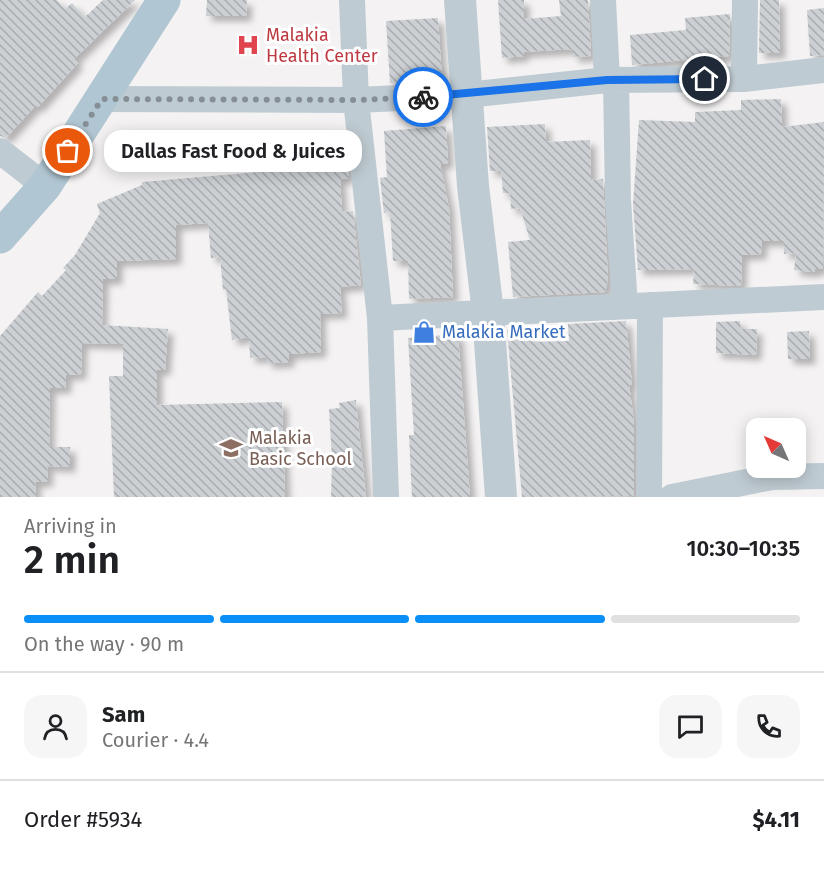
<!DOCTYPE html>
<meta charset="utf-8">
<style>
body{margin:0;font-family:"Fira Sans",sans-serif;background:#f6f6f6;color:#202124;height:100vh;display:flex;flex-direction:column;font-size:22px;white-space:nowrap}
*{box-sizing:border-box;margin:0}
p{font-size:20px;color:#757577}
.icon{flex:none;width:33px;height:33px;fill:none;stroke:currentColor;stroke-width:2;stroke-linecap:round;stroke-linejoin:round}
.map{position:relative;height:497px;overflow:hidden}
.details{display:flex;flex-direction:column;background:#fff;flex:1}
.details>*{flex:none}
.needle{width:39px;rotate:315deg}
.buttons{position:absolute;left:746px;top:418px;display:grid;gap:12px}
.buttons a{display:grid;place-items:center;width:60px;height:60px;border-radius:12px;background:#fff;box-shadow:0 3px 15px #0003;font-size:30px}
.pin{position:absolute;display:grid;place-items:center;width:51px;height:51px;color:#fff;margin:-26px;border:3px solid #fff;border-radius:50%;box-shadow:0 2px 6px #0007}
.courier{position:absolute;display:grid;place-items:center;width:60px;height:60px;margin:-30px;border:4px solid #1a73e8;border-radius:50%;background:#fff;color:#222;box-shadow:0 2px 8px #0007}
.bubble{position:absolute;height:42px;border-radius:18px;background:#fff;box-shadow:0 3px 15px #0003;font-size:20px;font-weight:600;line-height:42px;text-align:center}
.overview em{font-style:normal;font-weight:600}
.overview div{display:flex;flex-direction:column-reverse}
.overview{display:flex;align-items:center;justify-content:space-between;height:102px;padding:0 24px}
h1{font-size:39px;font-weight:600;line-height:45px}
.bar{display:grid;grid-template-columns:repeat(4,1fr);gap:9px 6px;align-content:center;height:72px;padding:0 24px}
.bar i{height:8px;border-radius:4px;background:#e0e0e0}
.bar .current{background:#098ff7}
.bar p{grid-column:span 4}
.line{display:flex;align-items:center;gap:15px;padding:0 24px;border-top:2px solid #e0e0e0}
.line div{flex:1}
.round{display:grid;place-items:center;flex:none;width:63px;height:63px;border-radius:18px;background:#f6f6f6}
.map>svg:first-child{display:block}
.building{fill:url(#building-back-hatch);filter:url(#shadow)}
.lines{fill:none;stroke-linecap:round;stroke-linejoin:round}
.minor{stroke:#bfcbd2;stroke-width:26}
.tertiary{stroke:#bfcbd2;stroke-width:32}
.primary{stroke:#b0c6d2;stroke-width:33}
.done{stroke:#848e94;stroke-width:6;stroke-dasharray:0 10.8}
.route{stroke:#1a73e8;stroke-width:8}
.labels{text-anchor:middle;stroke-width:6;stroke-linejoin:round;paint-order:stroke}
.health-label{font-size:18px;fill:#be3a42;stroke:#fff;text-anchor:start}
.shop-label{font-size:18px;fill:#366cbe;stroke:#fff;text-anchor:start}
.education-label{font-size:18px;fill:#785e54;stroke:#fff;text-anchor:start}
</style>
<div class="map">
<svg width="824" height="497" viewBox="0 0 824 497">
<defs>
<pattern id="building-back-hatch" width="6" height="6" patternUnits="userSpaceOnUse" patternTransform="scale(1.5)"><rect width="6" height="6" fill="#ccd0d4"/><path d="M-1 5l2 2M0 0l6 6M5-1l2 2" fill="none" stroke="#a8acaf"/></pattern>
<filter id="shadow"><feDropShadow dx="5.5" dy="5.5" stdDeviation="3" flood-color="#0004"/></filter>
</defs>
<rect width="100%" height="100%" fill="#f4f2f2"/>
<!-- building -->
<path class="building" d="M0,0H57L65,9L72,3L85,17L103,0H135L74,59L78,63L38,107L36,105L6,138L0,136Z
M207,0H247L246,16H206Z
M498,0H524V19L561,16L559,0H588L591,56L573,57V49L523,52L524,56L502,58Z
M760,0H779L780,53H759Z
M824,8V55L810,56L807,10Z
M730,14L729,56L632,65L630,35L686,30L685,18Z
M438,18L442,81L390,83L386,21Z
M781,99L782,127L824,122L823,269H815V272L794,270L796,253L784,254V241H762L761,254L742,255L741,286L693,284L694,269L638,270L633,204L639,120L695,122V112L741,110V100Z
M545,124L546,142L590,140L591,180L603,179L608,280L605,292L513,297L508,242L530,240L520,208L511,209L510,193H503L501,171H490L487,127Z
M446,126L448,163L440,164L449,208L453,297L409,299L408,261H393L390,212L384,213L380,178L387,177L384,131Z
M338,150V153L347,152L349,178L340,179L342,212L353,211L361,285L340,287L342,313L320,314L321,352L289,354V362L267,363V357L250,358L249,337L232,340L226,289L223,290L220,257L211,258L208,223L176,225V259L117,261V279H103L102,325L168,329L165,370H157V405L282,402L285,497H114L109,376H123V344L82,343L81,374L66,375V388H50L49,447H70V467L47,466L48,481L35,482L36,497H0V336L38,292L42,296L66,270L63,268L75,255L100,213L97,204L142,185V182L306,168L305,153Z
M626,321L632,385H629L634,421V496L522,497L507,330H511L510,327L529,326L530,342L569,341L568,324Z
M740,321L741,329H757L756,355L716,353V322Z
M809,331L810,359H788L787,332Z
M458,334L470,497H412L409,435H414L408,338Z
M356,400L366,497H331L332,459L329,409L340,408L339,403Z"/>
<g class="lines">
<!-- minor -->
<path class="minor" d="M352,0L356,100L380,318L386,497
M603,0L607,80
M744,79L745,0
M616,80L618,200L625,306
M102,99L356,100L467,95L607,80L744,79L824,70
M0,151L45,186
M380,318L824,297
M649,497L650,305
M672,497L772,477L824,476"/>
<!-- tertiary -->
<path class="tertiary" d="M460,0L473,186L488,313L501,497"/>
<!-- primary -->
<path class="primary" d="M0,237L45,186L164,0"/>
</g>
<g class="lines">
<!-- done -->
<path class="done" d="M68,151L102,99L356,100L423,97"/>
<!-- route -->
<path class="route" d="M423,97L607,80L705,79"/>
</g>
<!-- icons -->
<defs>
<g id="hospital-bare" transform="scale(1.8)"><path d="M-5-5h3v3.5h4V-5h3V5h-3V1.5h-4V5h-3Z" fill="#e0444e" stroke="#fff" stroke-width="2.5" paint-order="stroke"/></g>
<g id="shop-bare" transform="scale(1.8)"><path d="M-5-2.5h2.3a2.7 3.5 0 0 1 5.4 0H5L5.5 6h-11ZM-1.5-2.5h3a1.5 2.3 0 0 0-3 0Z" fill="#3f7fe0" stroke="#fff" stroke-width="2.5" paint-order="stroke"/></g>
<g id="school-bare" transform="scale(1.8)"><path d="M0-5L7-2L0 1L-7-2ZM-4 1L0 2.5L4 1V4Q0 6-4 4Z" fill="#8d6e63" stroke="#fff" stroke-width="2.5" paint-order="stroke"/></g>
</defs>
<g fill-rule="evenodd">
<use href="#hospital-bare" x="248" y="45"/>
<use href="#shop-bare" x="424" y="332"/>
<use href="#school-bare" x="231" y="448"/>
</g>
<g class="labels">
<!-- health labels -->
<g class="health-label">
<text x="266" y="41">Malakia<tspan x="266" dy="21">Health Center</tspan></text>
</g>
<!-- shop labels -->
<g class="shop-label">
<text x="442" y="338">Malakia Market</text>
</g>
<!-- education labels -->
<g class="education-label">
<text x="249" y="444">Malakia<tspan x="249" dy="21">Basic School</tspan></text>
</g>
</g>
</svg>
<div class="buttons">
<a><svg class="needle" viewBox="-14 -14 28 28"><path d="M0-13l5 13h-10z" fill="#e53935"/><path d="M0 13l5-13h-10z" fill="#757577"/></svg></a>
</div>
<div class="pin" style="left:68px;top:151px;background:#ea580c"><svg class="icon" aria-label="bag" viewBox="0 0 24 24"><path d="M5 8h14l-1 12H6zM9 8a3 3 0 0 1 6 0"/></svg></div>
<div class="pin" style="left:705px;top:79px;background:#1f2937"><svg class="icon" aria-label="home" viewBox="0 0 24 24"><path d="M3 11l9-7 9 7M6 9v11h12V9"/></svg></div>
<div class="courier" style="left:423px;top:97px"><svg class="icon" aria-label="bike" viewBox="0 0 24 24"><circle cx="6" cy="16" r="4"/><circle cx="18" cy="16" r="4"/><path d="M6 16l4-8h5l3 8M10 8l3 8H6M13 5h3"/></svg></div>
<div class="bubble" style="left:104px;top:130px;width:258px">Dallas Fast Food &amp; Juices</div>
</div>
<section class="details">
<div class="overview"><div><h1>2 min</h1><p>Arriving in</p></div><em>10:30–10:35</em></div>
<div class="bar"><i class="current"></i><i class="current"></i><i class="current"></i><i></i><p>On the way · 90 m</p></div>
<div class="line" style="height:108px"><a class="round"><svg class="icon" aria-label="person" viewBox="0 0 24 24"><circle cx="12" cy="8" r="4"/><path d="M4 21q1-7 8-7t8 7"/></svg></a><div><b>Sam</b><p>Courier · 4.4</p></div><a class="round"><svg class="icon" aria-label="chat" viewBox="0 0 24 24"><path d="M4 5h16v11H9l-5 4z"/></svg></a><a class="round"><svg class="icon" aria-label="phone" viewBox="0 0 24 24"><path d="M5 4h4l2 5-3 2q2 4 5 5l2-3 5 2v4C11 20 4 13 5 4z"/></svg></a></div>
<div class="line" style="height:78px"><div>Order #5934</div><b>$4.11</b></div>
</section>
